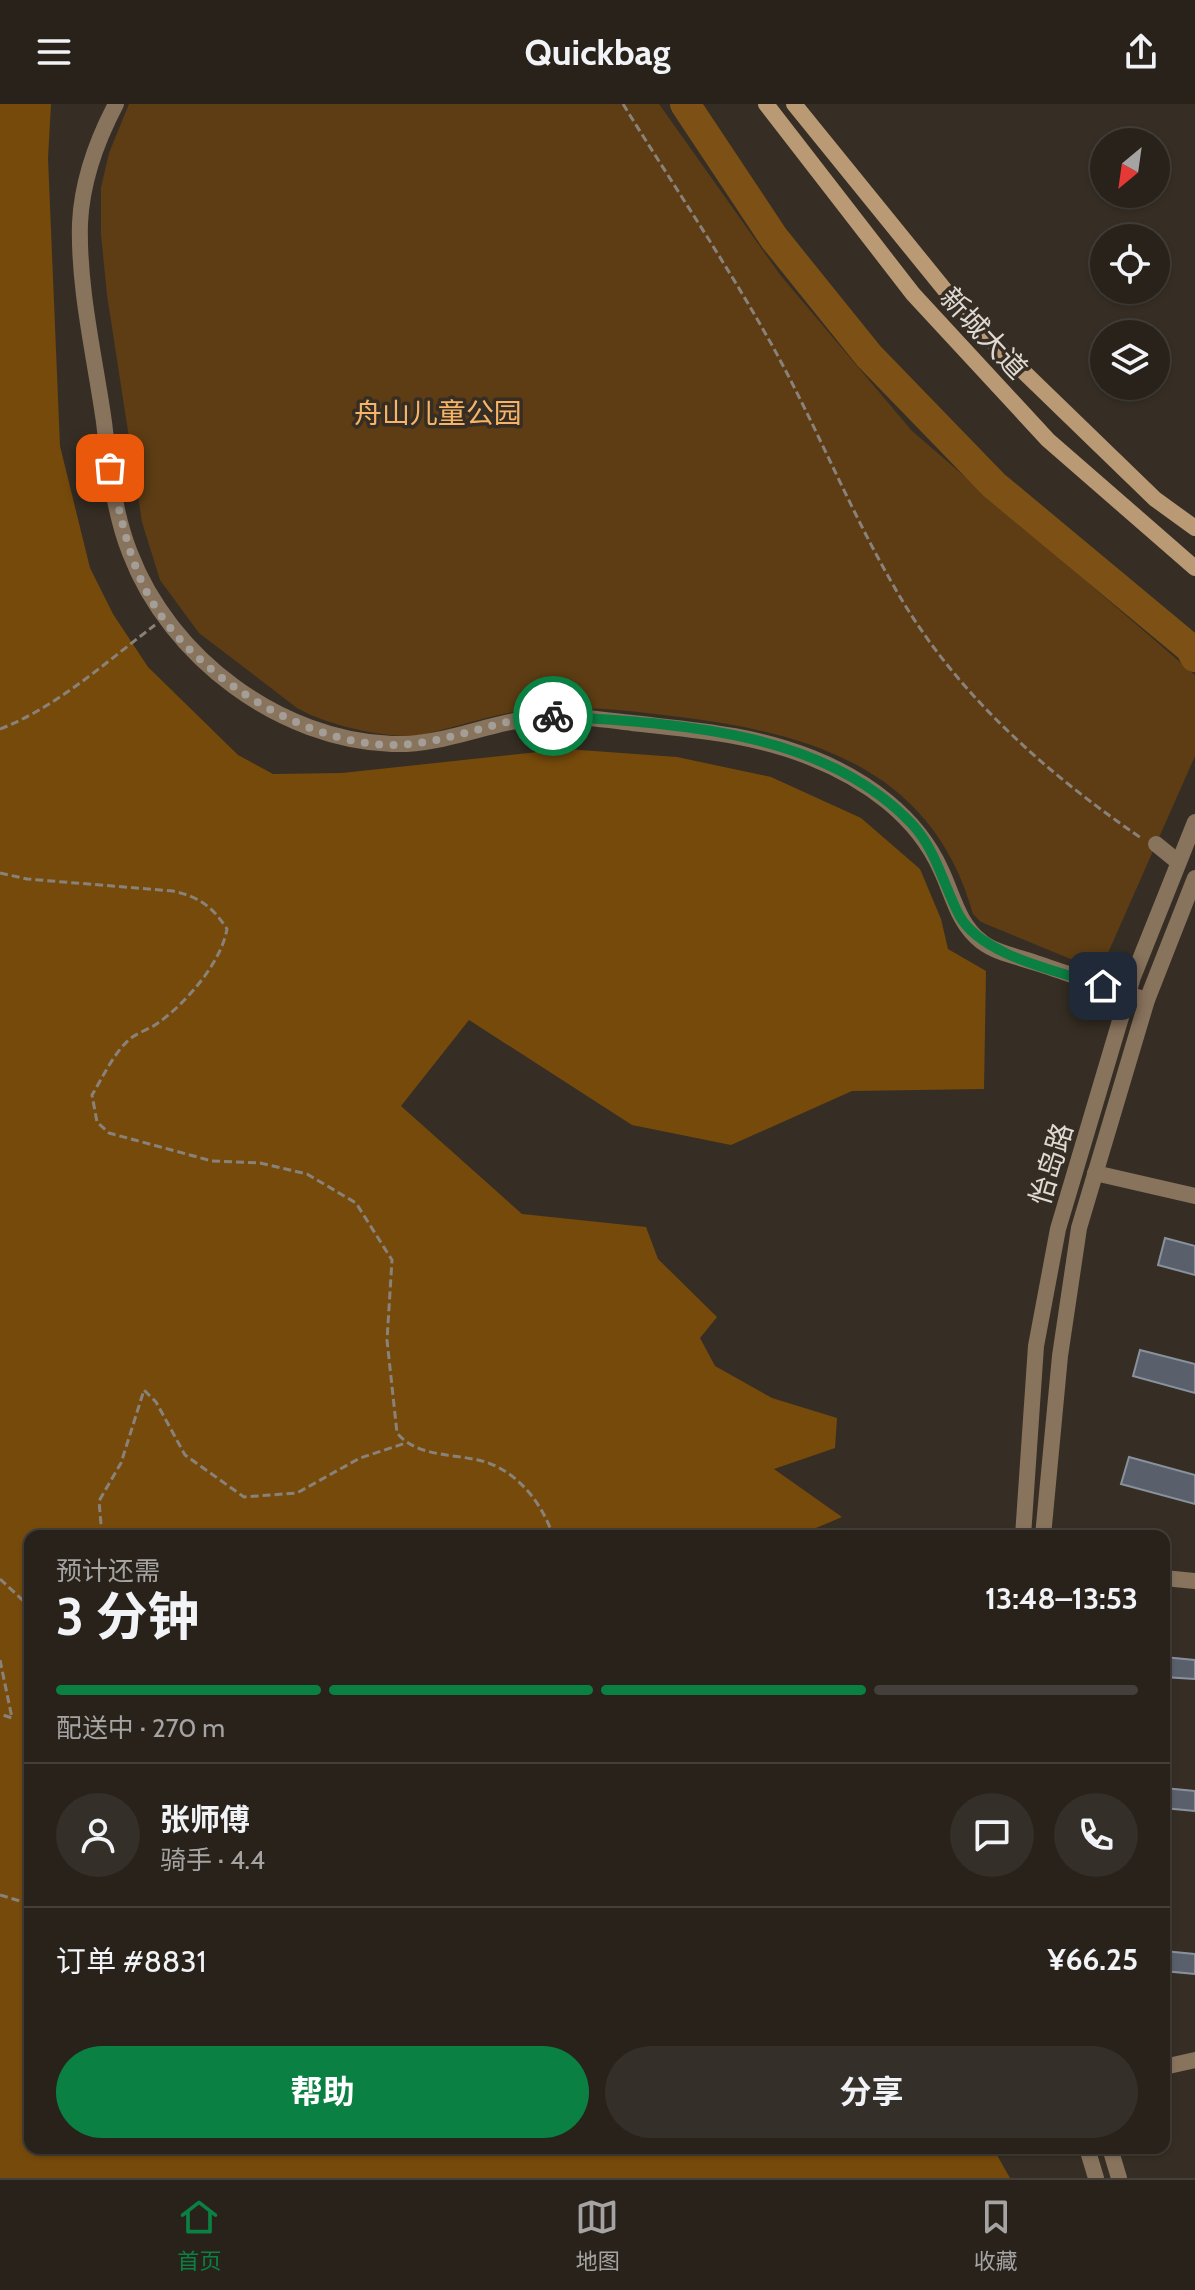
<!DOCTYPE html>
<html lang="zh">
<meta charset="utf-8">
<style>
body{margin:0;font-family:Cabin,"Noto Sans SC",sans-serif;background:#342f28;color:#f1f3f6;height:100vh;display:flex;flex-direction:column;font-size:30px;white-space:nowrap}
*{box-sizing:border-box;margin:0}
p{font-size:26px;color:#a5a4a3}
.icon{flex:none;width:44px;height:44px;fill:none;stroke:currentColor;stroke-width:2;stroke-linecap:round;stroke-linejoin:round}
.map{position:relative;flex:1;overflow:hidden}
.drawer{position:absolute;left:24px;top:1426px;width:1146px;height:624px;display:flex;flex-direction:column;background:#28221b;border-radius:16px;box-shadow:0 2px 6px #0004,0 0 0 2px #443f3a}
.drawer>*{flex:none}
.needle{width:52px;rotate:209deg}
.buttons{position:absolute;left:1090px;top:24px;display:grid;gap:16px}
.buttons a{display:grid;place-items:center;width:80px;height:80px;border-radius:50%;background:#28221b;box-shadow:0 2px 6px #0004,0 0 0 2px #443f3a;font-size:40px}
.pin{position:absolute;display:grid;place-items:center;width:68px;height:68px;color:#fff;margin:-34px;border-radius:16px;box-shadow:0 4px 12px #0006}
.courier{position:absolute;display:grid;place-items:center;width:80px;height:80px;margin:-40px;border:6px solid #0b8043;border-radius:50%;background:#fff;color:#222;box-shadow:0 2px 10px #0007}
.summary em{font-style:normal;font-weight:700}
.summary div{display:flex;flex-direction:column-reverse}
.summary{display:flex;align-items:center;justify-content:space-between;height:136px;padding:0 32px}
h1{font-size:52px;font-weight:700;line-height:60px}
.bar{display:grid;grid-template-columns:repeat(4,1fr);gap:12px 8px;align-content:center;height:96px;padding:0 32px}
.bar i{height:10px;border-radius:6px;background:#443f3a}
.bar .selected{background:#0b8043}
.bar p{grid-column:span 4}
.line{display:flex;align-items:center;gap:20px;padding:0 32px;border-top:2px solid #443f3a}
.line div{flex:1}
.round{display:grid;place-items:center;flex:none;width:84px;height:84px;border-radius:42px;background:#342f28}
.primary-button{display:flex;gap:16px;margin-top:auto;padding:16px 32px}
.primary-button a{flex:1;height:92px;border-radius:48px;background:#0b8043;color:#fff;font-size:32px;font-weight:700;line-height:92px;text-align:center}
.primary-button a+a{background:#342f28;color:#f1f3f6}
header{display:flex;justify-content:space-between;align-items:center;height:104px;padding:0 32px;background:#28221b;font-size:36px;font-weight:700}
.dock{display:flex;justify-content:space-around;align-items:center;height:112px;border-top:2px solid #443f3a;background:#28221b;font-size:22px;color:#a5a4a3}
.dock a{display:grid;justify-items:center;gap:4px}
.dock .selected{color:#0b8043}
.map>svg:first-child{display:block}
.green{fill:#5e3d14}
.forest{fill:#764a0b}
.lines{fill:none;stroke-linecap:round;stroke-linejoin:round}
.river{stroke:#7d5116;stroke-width:30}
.building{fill:#59606c;stroke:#89919d;stroke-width:2}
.path{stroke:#89827a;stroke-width:3;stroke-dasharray:8 4;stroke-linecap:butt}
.minor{stroke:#88735d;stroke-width:16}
.tertiary{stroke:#88735d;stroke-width:16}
.secondary{stroke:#ba9975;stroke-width:16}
.done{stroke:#a49e96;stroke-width:8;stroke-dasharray:0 14.4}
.route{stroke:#0b8043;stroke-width:10}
.labels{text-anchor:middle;stroke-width:7;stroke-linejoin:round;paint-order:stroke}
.street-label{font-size:28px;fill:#e0dad4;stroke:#362e24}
.park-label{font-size:28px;fill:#f7b466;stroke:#362e24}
</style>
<header><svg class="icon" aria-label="menu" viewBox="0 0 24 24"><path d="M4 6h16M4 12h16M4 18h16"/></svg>Quickbag<svg class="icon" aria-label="share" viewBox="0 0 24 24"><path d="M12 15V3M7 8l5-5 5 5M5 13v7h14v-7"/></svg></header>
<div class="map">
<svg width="1195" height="2074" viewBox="0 0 1195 2074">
<rect width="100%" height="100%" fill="#362e24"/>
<!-- green -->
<path class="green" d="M129,0H659L781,172L912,327L1195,571V652L1100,867L981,818L973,810C932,662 807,628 672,612C624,606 568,600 520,607C486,612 453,624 420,631C388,636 324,620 297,604L199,529L160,476L142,418L107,191L101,130V84L109,49Z"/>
<!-- forest -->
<path class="forest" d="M0,0H51L48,54L60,342L90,464L113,510L148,563L238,651L273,670L342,669L566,645L677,653L771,673L861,714L920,765L941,815L948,845L986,867L984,985L852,987L731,1041L632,1021L469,916L401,1002L522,1110L646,1123L658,1155L717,1213L700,1234L715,1262L772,1294L837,1314L835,1344L774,1365L842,1413L797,1432H30V2044H993L1010,2074H0Z"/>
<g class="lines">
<!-- river -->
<path class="river" d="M685,0L774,134L869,252L994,381L1190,544L1195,553"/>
</g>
<!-- building -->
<path class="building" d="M1165,1134L1195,1142V1171L1158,1161Z
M1140,1246L1195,1260V1289L1133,1272Z
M1129,1353L1195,1371V1400L1121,1380Z
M1164,1553L1195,1556V1575L1164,1573Z
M1164,1684L1195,1687V1707L1164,1704Z
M1164,1847L1195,1850V1870L1164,1867Z"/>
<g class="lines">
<!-- path -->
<path class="path" d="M623,0C673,81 727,160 773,243C817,323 850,407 896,486C955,589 1045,668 1141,734
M0,625C57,603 106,558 155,521
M0,769L27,775L173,787C199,793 212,802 227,825C221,859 186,899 158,919C150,925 139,928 131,934C114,948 103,973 92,991L97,1018L109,1029L212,1057L260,1059L307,1070L356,1099L392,1156L387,1236L397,1329C416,1352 451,1350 478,1356C515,1364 542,1398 553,1432
M102,1432L99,1397L121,1359L144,1286L156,1298L185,1351L244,1393L297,1389L360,1354L406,1339
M0,1475L30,1503
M0,1556L12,1614L0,1610
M0,1791L30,1800"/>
<!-- minor -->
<path class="minor" d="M116,0C97,36 82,77 80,119C78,184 95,254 104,318C109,361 114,409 130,449C170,554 280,636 392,640C439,642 486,620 532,614C565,610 598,615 632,619C693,626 754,630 812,654C865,675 917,712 941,766C953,791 958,820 982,838C996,849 1019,853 1036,859C1073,871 1110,885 1147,896
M1156,740L1178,758
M1095,1069L1195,1092
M1164,1474L1195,1477
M1164,1963L1195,1956"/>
<!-- tertiary -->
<path class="tertiary" d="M1023,1432L1036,1242L1058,1125L1133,873L1195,718
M1043,1432L1060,1252L1079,1124L1147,896L1195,774
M1087,2044L1096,2074
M1110,2044L1119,2074"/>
<!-- secondary -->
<path class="secondary" d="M766,0L913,190L1048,336L1195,464
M794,0L966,212L1155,395L1195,424"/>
</g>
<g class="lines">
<!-- done -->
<path class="done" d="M110,364C121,412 129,464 158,507C205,578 311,643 398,641C451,639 500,613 553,612"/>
<!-- route -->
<path class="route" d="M553,612C675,620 822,625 912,720C936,746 943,780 959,811C982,853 1060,867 1103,882"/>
</g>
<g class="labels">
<!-- street labels -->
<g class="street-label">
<text transform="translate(984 229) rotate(47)" y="10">新城大道</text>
<text transform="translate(1051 1060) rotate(-73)" y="10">怡岛路</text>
</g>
<!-- park labels -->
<g class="park-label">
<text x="438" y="319">舟山儿童公园</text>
</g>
</g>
</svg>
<div class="buttons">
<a><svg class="needle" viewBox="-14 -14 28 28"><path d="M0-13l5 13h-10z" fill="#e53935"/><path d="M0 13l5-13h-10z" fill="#a5a4a3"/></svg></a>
<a><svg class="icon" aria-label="locate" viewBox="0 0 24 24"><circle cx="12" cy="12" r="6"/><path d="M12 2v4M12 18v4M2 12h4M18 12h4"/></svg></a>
<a><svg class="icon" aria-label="layers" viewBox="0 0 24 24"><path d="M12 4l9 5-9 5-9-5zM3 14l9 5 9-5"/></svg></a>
</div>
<div class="pin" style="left:110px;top:364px;background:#ea580c"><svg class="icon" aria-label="bag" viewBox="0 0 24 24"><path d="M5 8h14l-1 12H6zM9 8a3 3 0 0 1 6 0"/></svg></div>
<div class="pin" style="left:1103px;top:882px;background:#1f2937"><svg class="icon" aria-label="home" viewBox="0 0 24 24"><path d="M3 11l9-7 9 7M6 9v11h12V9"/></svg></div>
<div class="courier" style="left:553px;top:612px"><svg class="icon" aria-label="bike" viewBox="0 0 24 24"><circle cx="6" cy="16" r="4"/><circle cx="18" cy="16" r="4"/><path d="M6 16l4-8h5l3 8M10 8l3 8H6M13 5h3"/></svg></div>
<section class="drawer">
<div class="summary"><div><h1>3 分钟</h1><p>预计还需</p></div><em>13:48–13:53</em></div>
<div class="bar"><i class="selected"></i><i class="selected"></i><i class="selected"></i><i></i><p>配送中 · 270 m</p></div>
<div class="line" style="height:144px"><a class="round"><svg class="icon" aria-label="person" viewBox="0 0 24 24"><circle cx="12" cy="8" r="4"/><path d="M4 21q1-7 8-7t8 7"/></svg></a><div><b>张师傅</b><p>骑手 · 4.4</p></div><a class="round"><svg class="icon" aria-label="chat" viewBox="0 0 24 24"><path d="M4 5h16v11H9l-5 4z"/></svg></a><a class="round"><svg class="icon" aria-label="phone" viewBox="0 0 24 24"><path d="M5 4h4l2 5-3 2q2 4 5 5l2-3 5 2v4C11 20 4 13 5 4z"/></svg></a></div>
<div class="line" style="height:104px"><div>订单 #8831</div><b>¥66.25</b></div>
<div class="primary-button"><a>帮助</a><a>分享</a></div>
</section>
</div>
<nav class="dock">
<a class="selected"><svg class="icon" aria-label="home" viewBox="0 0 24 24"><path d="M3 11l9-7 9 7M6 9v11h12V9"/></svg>首页</a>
<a><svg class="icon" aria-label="map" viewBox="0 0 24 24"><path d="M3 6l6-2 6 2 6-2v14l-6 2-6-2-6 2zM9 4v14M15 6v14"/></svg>地图</a>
<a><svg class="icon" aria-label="saved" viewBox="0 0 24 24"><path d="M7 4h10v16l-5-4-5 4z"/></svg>收藏</a>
</nav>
